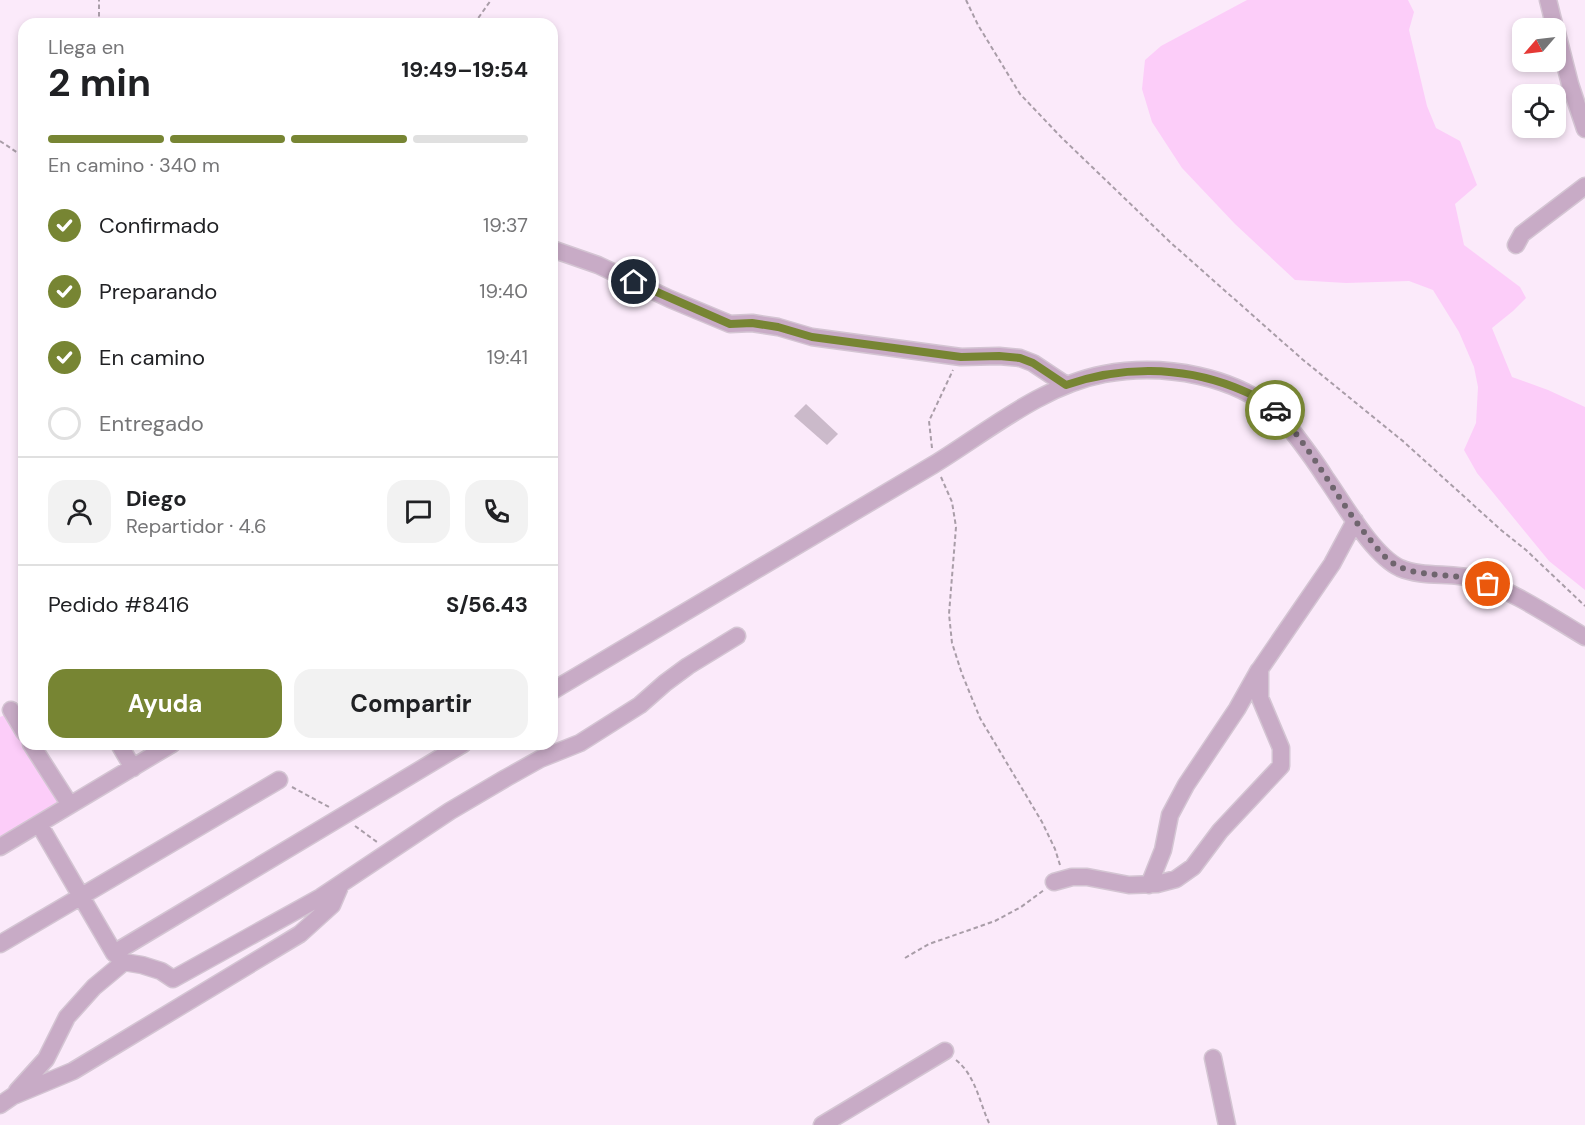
<!DOCTYPE html>
<html lang="es">
<meta charset="utf-8">
<style>
body{margin:0;font-family:"DM Sans",sans-serif;background:#f2f2f2;color:#202124;height:100vh;display:flex;flex-direction:column;font-size:22px;white-space:nowrap}
*{box-sizing:border-box;margin:0}
p{font-size:20px;color:#757577}
.icon{flex:none;width:33px;height:33px;fill:none;stroke:currentColor;stroke-width:2;stroke-linecap:round;stroke-linejoin:round}
.map{position:relative;flex:1;overflow:hidden}
.drawer{position:absolute;left:18px;top:18px;width:540px;height:732px;display:flex;flex-direction:column;background:#fff;border-radius:18px;box-shadow:0 3px 9px #0003}
.drawer>*{flex:none}
.needle{width:39px;rotate:242deg}
.controls{position:absolute;left:1512px;top:18px;display:grid;gap:12px}
.controls a{display:grid;place-items:center;width:54px;height:54px;border-radius:12px;background:#fff;box-shadow:0 3px 9px #0003;font-size:30px}
.pin{position:absolute;display:grid;place-items:center;width:51px;height:51px;color:#fff;margin:-26px;border:3px solid #fff;border-radius:50%;box-shadow:0 2px 6px #0007}
.courier{position:absolute;display:grid;place-items:center;width:60px;height:60px;margin:-30px;border:4px solid #778533;border-radius:50%;background:#fff;color:#222;box-shadow:0 2px 8px #0007}
.summary em{font-style:normal;font-weight:700}
.summary div{display:flex;flex-direction:column-reverse}
.summary{display:flex;align-items:center;justify-content:space-between;height:102px;padding:0 30px}
h1{font-size:39px;font-weight:700;line-height:45px}
.bar{display:grid;grid-template-columns:repeat(4,1fr);gap:9px 6px;align-content:center;height:72px;padding:0 30px}
.bar i{height:8px;border-radius:4px;background:#e0e0e0}
.bar .on{background:#778533}
.bar p{grid-column:span 4}
.line{display:flex;align-items:center;gap:15px;padding:0 30px;border-top:2px solid #e0e0e0}
.line div{flex:1}
.round{display:grid;place-items:center;flex:none;width:63px;height:63px;border-radius:18px;background:#f2f2f2}
ol{padding:0 30px;list-style:none}
li{display:flex;align-items:center;gap:18px;height:66px}
li p{margin-inline-start:auto}
li .icon{padding:6px;border-radius:50%;background:#778533;color:#fff;stroke-width:4}
li:last-child{color:#757577}
li i{width:33px;height:33px;border:3px solid #e0e0e0;border-radius:50%}
.primary-button{display:flex;gap:12px;margin-top:auto;padding:12px 30px}
.primary-button a{flex:1;height:69px;border-radius:18px;background:#778533;color:#fff;font-size:24px;font-weight:700;line-height:69px;text-align:center}
.primary-button a+a{background:#f2f2f2;color:#202124}
.map>svg:first-child{display:block}
.green{fill:#fccdf9}
.building{fill:#cbbaca}
.lines{fill:none;stroke-linecap:round;stroke-linejoin:round}
.minor-casing{stroke:#d4c5d3;stroke-width:19}
.path{stroke:#a99da8;stroke-width:2;stroke-dasharray:4.5 3;stroke-linecap:butt}
.minor{stroke:#c8abc6;stroke-width:16}
.done{stroke:#6f656e;stroke-width:6;stroke-dasharray:0 10.8}
.route{stroke:#778533;stroke-width:8}
</style>
<div class="map">
<svg width="1585" height="1125" viewBox="0 0 1585 1125">
<rect width="100%" height="100%" fill="#fbeafa"/>
<!-- green -->
<path class="green" d="M1247,0H1408L1414,12L1409,30L1427,106L1436,128L1460,141L1477,185L1455,204L1464,245L1520,287L1526,298L1513,311L1492,328L1512,377L1548,390L1585,407V590L1549,561L1477,473L1464,450L1476,423L1478,387L1474,367L1459,332L1433,290L1409,281L1346,283L1295,280L1235,224L1182,168L1152,122L1142,89L1145,60L1161,46Z
M5,715L60,802L0,839V717Z"/>
<!-- building -->
<path class="building" d="M806,404L838,434L827,445L794,416Z"/>
<g class="lines">
<!-- minor casing -->
<g class="minor-casing">
<path id="minor" d="M1548,0L1555,28
M1556,29L1570,84L1585,129
M1516,245L1522,234L1585,186
M552,249L598,265L670,299L730,324L752,323L778,327L812,337L961,357L999,356L1020,358L1033,363L1066,385
M552,691C679,615 807,541 933,465C987,432 1041,386 1104,374C1163,363 1238,375 1282,418C1297,437 1312,456 1325,477C1343,502 1372,555 1400,568C1423,578 1452,572 1476,579C1515,592 1550,616 1585,637
M11,710L24,732
M31,744L70,805
M119,744L133,768
M39,824L114,953L124,962L142,965L161,971L173,979L321,897L450,811L506,778L540,759L580,743L640,705L665,683L688,666L737,636
M0,847L172,744
M1054,882L1072,877H1087L1129,885L1157,884L1176,879L1193,867L1220,831L1281,766V748L1260,698V669L1332,564L1355,521
M1149,885L1163,850L1170,815L1186,785L1237,709L1259,670
M0,944L279,780
M114,953L463,744
M1213,1058L1227,1125
M17,1091L46,1059L67,1017L94,987L124,962
M0,1105L13,1096L73,1071L300,934L332,905L341,884
M822,1125L945,1051"/>
</g>
<!-- path -->
<path class="path" d="M966,0L978,25L1020,94L1062,138L1170,242L1302,359L1404,442L1501,530L1526,550L1585,606
M99,24V0
M474,24L491,0
M0,141L24,157
M932,448L929,421L953,370
M941,477L952,502L956,527L949,614L952,643L962,674L980,718L1042,822L1055,849L1060,865
M292,787L329,807
M355,826L377,842
M905,958L929,944L995,921L1021,907L1044,890
M956,1060C976,1076 979,1102 990,1125"/>
<!-- minor -->
<use href="#minor" class="minor"/>
</g>
<g class="lines">
<!-- done -->
<path class="done" d="M1275,410C1312,447 1335,497 1368,537C1377,548 1388,563 1402,568C1428,578 1459,572 1488,584"/>
<!-- route -->
<path class="route" d="M634,282L730,324L752,323L778,327L812,337L961,357L999,356L1020,358L1033,363L1066,385C1121,366 1180,366 1234,387C1249,393 1263,399 1275,410"/>
</g>
</svg>
<div class="controls">
<a><svg class="needle" viewBox="-14 -14 28 28"><path d="M0-13l5 13h-10z" fill="#e53935"/><path d="M0 13l5-13h-10z" fill="#757577"/></svg></a>
<a><svg class="icon" aria-label="locate" viewBox="0 0 24 24"><circle cx="12" cy="12" r="6"/><path d="M12 2v4M12 18v4M2 12h4M18 12h4"/></svg></a>
</div>
<div class="pin" style="left:1488px;top:584px;background:#ea580c"><svg class="icon" aria-label="bag" viewBox="0 0 24 24"><path d="M5 8h14l-1 12H6zM9 8a3 3 0 0 1 6 0"/></svg></div>
<div class="pin" style="left:634px;top:282px;background:#1f2937"><svg class="icon" aria-label="home" viewBox="0 0 24 24"><path d="M3 11l9-7 9 7M6 9v11h12V9"/></svg></div>
<div class="courier" style="left:1275px;top:410px"><svg class="icon" aria-label="car" viewBox="0 0 24 24"><path d="M5 17H2v-5l4-1 3-4h7l3 4 3 1v5h-3M9 17h6M6 11h13"/><circle cx="7" cy="17" r="2"/><circle cx="17" cy="17" r="2"/></svg></div>
<section class="drawer">
<div class="summary"><div><h1>2 min</h1><p>Llega en</p></div><em>19:49–19:54</em></div>
<div class="bar"><i class="on"></i><i class="on"></i><i class="on"></i><i></i><p>En camino · 340 m</p></div>
<ol>
<li><svg class="icon" aria-label="check" viewBox="0 0 24 24"><path d="M5 12l5 5 9-10"/></svg>Confirmado<p>19:37</p></li>
<li><svg class="icon" aria-label="check" viewBox="0 0 24 24"><path d="M5 12l5 5 9-10"/></svg>Preparando<p>19:40</p></li>
<li><svg class="icon" aria-label="check" viewBox="0 0 24 24"><path d="M5 12l5 5 9-10"/></svg>En camino<p>19:41</p></li>
<li><i></i>Entregado</li>
</ol>
<div class="line" style="height:108px"><a class="round"><svg class="icon" aria-label="person" viewBox="0 0 24 24"><circle cx="12" cy="8" r="4"/><path d="M4 21q1-7 8-7t8 7"/></svg></a><div><b>Diego</b><p>Repartidor · 4.6</p></div><a class="round"><svg class="icon" aria-label="chat" viewBox="0 0 24 24"><path d="M4 5h16v11H9l-5 4z"/></svg></a><a class="round"><svg class="icon" aria-label="phone" viewBox="0 0 24 24"><path d="M5 4h4l2 5-3 2q2 4 5 5l2-3 5 2v4C11 20 4 13 5 4z"/></svg></a></div>
<div class="line" style="height:78px"><div>Pedido #8416</div><b>S/56.43</b></div>
<div class="primary-button"><a>Ayuda</a><a>Compartir</a></div>
</section>
</div>
